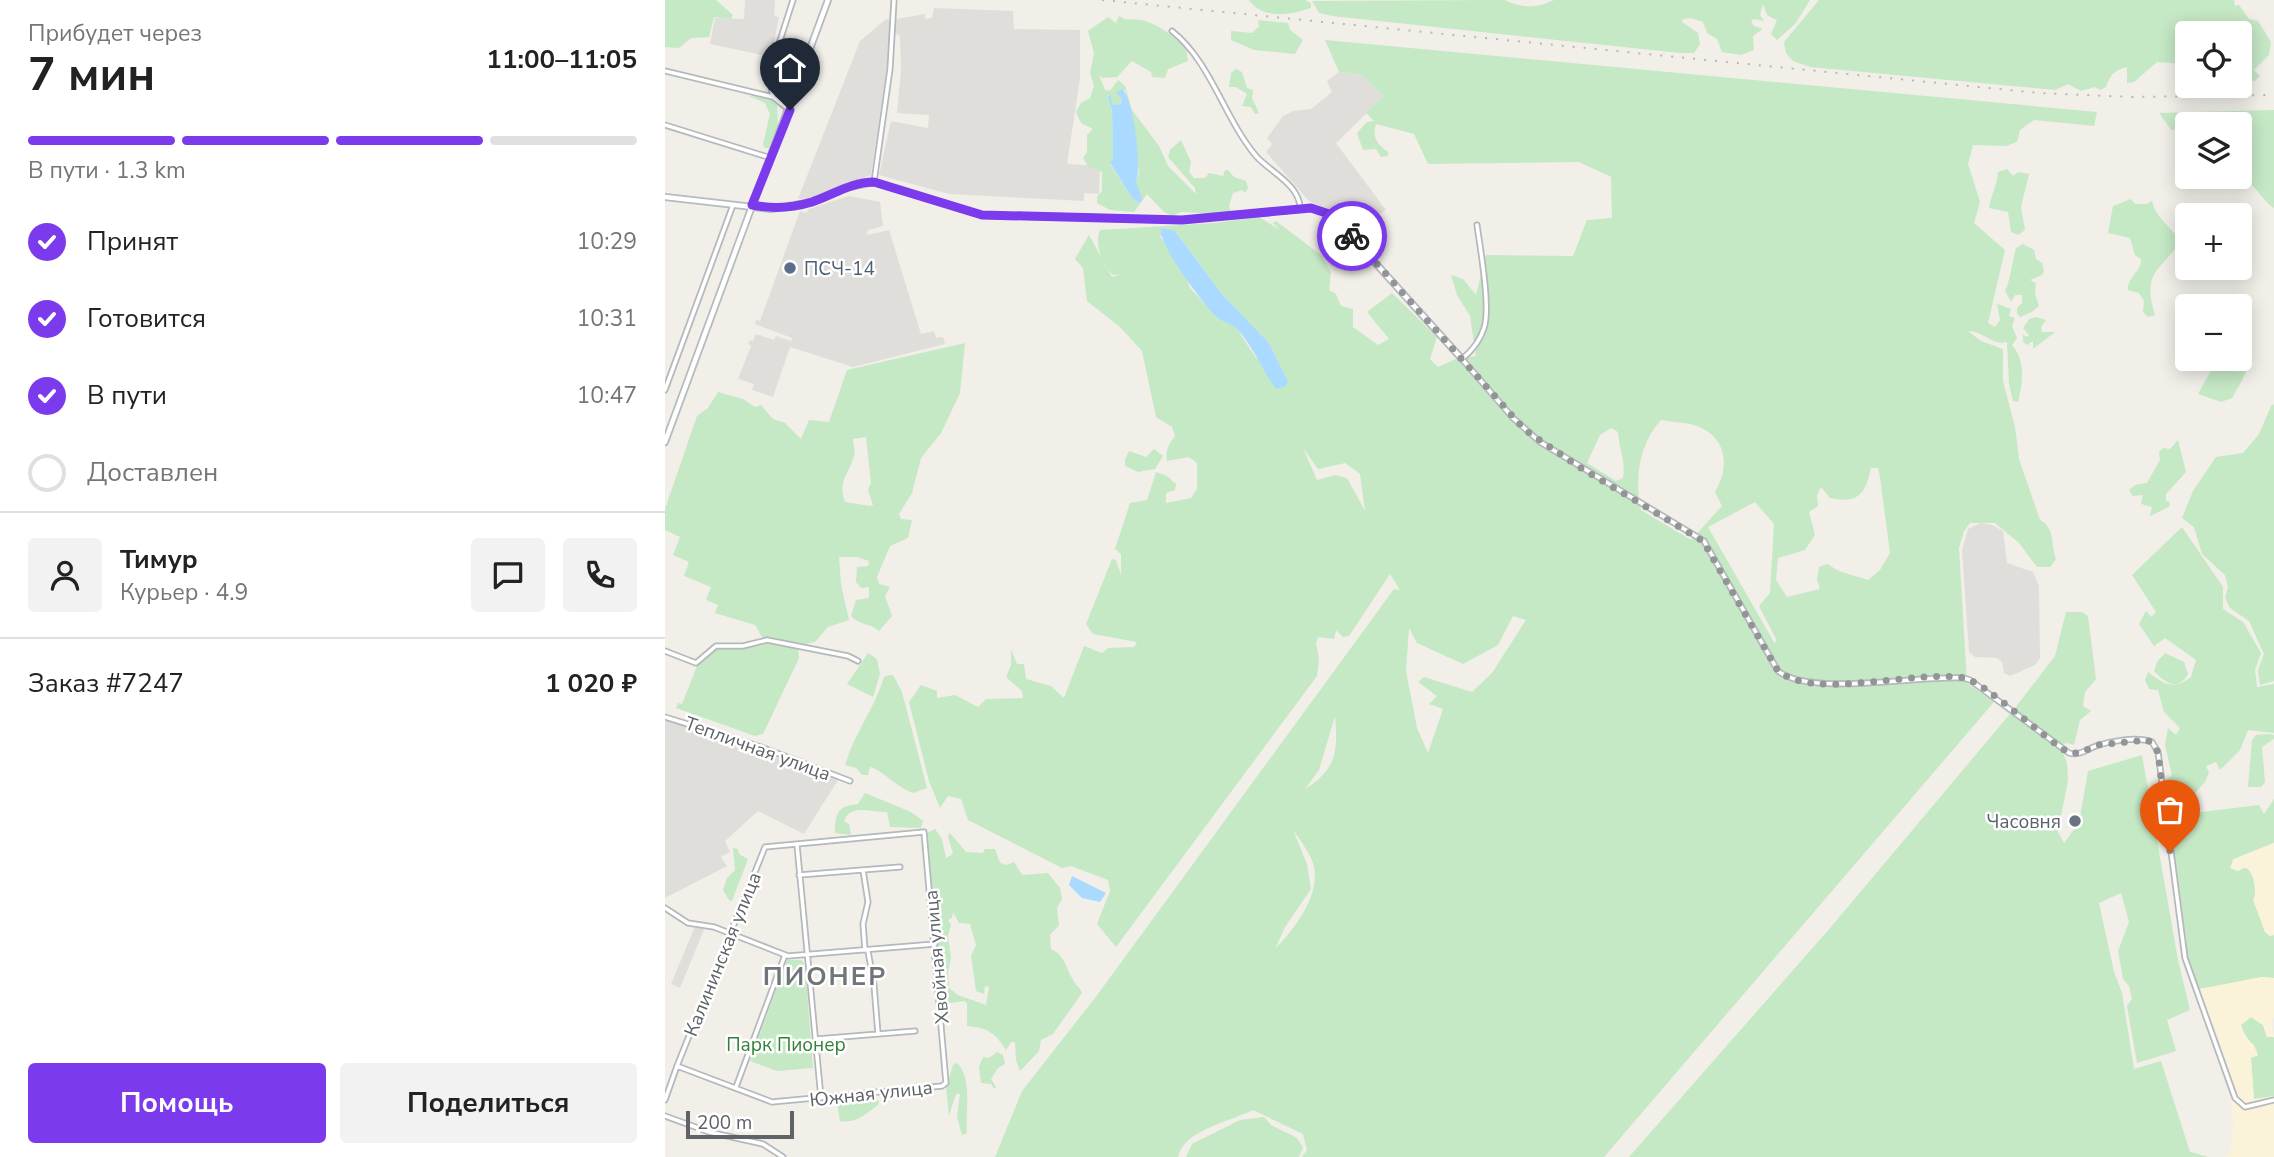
<!DOCTYPE html>
<html lang="ru">
<meta charset="utf-8">
<style>
body{margin:0;font-family:"Nunito Sans",sans-serif;background:#f2f2f2;color:#222;height:100vh;display:flex;flex-direction:column;font-size:26px;white-space:nowrap}
*{box-sizing:border-box;margin:0}
p{font-size:23px;color:#767676}
.icon{flex:none;width:38px;height:38px;fill:none;stroke:currentColor;stroke-width:2;stroke-linecap:round;stroke-linejoin:round}
.map{position:relative;flex:1;overflow:hidden}
.details{display:flex;flex-direction:column;background:#fff;width:665px}
.details>*{flex:none}
.controls{position:absolute;left:1510px;top:21px;display:grid;gap:14px}
.controls a{display:grid;place-items:center;width:77px;height:77px;border-radius:7px;background:#fff;box-shadow:0 4px 18px #0003;font-size:35px}
.scale{position:absolute;left:21px;bottom:18px;width:108px;box-sizing:border-box;padding-left:7px;border:4px solid #5f6368;border-top:0;font-size:19px;line-height:24px;white-space:nowrap;color:#5f6368;-webkit-text-stroke:5px #fff;paint-order:stroke}
.pin{position:absolute;display:grid;place-items:center;width:60px;height:60px;color:#fff;margin:-72px -30px;border-radius:50% 50% 50% 0;rotate:-45deg;box-shadow:0 0 7px #0007}
.pin .icon{rotate:45deg}
.courier{position:absolute;display:grid;place-items:center;width:70px;height:70px;margin:-35px;border:5px solid #7c3aed;border-radius:50%;background:#fff;color:#222;box-shadow:0 2px 9px #0007}
.overview em{font-style:normal;font-weight:700}
.overview div{display:flex;flex-direction:column-reverse}
.overview{display:flex;align-items:center;justify-content:space-between;height:119px;padding:0 28px}
h1{font-size:46px;font-weight:700;line-height:52px}
.bar{display:grid;grid-template-columns:repeat(4,1fr);gap:10px 7px;align-content:center;height:84px;padding:0 28px}
.bar i{height:9px;border-radius:5px;background:#e0e0e0}
.bar .on{background:#7c3aed}
.bar p{grid-column:span 4}
.line{display:flex;align-items:center;gap:18px;padding:0 28px;border-top:2px solid #e0e0e0}
.line div{flex:1}
.round{display:grid;place-items:center;flex:none;width:74px;height:74px;border-radius:7px;background:#f2f2f2}
ol{padding:0 28px;list-style:none}
li{display:flex;align-items:center;gap:21px;height:77px}
li p{margin-inline-start:auto}
li .icon{padding:7px;border-radius:50%;background:#7c3aed;color:#fff;stroke-width:4}
li:last-child{color:#767676}
li i{width:38px;height:38px;border:4px solid #e0e0e0;border-radius:50%}
.button{display:flex;gap:14px;margin-top:auto;padding:14px 28px}
.button a{flex:1;height:80px;border-radius:7px;background:#7c3aed;color:#fff;font-size:28px;font-weight:700;line-height:80px;text-align:center}
.button a+a{background:#f2f2f2;color:#222}
main{display:flex;flex:1;min-height:0}
.map>svg:first-child{display:block}
.industrial{fill:#e0deda}
.green{fill:#c5e8c5;fill-rule:evenodd}
.sand{fill:#fbf3d9}
.water{fill:#aadaff}
.lines{fill:none;stroke-linecap:round;stroke-linejoin:round}
.street-casing{stroke:#b5b8bc;stroke-width:7}
.secondary-casing{stroke:#b6babf;stroke-width:8}
.street{stroke:#fff;stroke-width:3.5}
.secondary{stroke:#fff;stroke-width:4.5}
.rail{stroke:#b6b7b8;stroke-width:2;stroke-dasharray:2 9;stroke-linecap:butt}
.done{stroke:#929495;stroke-width:7;stroke-dasharray:0 12.6}
.route{stroke:#7c3aed;stroke-width:9}
.service-dot{fill:#5c6f8a;stroke:#fff;stroke-width:2.5}
.worship-dot{fill:#6b7280;stroke:#fff;stroke-width:2.5}
.labels{text-anchor:middle;stroke-width:5;stroke-linejoin:round;paint-order:stroke}
.service-label{font-size:19px;fill:#4e5e75;stroke:#fff;text-anchor:start}
.street-label{font-size:19px;fill:#5f6368;stroke:#fff}
.worship-label{font-size:19px;fill:#5b616d;stroke:#fff;text-anchor:end}
.park-label{font-size:19px;fill:#348238;stroke:#fff}
.district-label{font-size:26px;font-weight:bold;letter-spacing:2px;fill:#70757a;stroke:#fff}
</style>
<main>
<section class="details">
<div class="overview"><div><h1>7 мин</h1><p>Прибудет через</p></div><em>11:00–11:05</em></div>
<div class="bar"><i class="on"></i><i class="on"></i><i class="on"></i><i></i><p>В пути · 1.3 km</p></div>
<ol>
<li><svg class="icon" aria-label="check" viewBox="0 0 24 24"><path d="M5 12l5 5 9-10"/></svg>Принят<p>10:29</p></li>
<li><svg class="icon" aria-label="check" viewBox="0 0 24 24"><path d="M5 12l5 5 9-10"/></svg>Готовится<p>10:31</p></li>
<li><svg class="icon" aria-label="check" viewBox="0 0 24 24"><path d="M5 12l5 5 9-10"/></svg>В пути<p>10:47</p></li>
<li><i></i>Доставлен</li>
</ol>
<div class="line" style="height:126px"><a class="round"><svg class="icon" aria-label="person" viewBox="0 0 24 24"><circle cx="12" cy="8" r="4"/><path d="M4 21q1-7 8-7t8 7"/></svg></a><div><b>Тимур</b><p>Курьер · 4.9</p></div><a class="round"><svg class="icon" aria-label="chat" viewBox="0 0 24 24"><path d="M4 5h16v11H9l-5 4z"/></svg></a><a class="round"><svg class="icon" aria-label="phone" viewBox="0 0 24 24"><path d="M5 4h4l2 5-3 2q2 4 5 5l2-3 5 2v4C11 20 4 13 5 4z"/></svg></a></div>
<div class="line" style="height:91px"><div>Заказ #7247</div><b>1 020 ₽</b></div>
<div class="button"><a>Помощь</a><a>Поделиться</a></div>
</section>
<div class="map">
<svg width="1609" height="1157" viewBox="0 0 1609 1157">
<rect width="100%" height="100%" fill="#f1efe8"/>
<!-- industrial -->
<path class="industrial" d="M80,0H110L109,16L114,17L106,57L45,44L50,18L79,19Z
M269,8L348,11L349,29L415,30V79L402,164L435,166L434,194L419,193V201L284,194L214,175L226,121L263,128L264,115L232,113L236,70L235,36L230,33L231,19L260,14V19L267,18Z
M221,19L226,20L222,66L206,175L144,199H133L195,41Z
M674,72L697,75L719,96L671,143L721,210L689,232L672,215L644,201L601,152L607,144L602,138L618,116L628,111L646,109L667,92L662,81Z
M184,196L215,202L218,226L203,230L202,235L224,230L256,334L269,331L271,338L278,337L280,344L188,367L125,347L108,397L87,390L89,384L73,379L86,346L83,344L85,340L88,341L91,334L109,340L111,336L126,341L127,338L90,324L91,320L95,321L135,211L141,213L144,209Z
M1316,523L1327,525L1338,531L1342,563L1368,572L1374,586L1375,658L1370,665L1345,676L1339,673L1337,662L1332,658L1310,657L1304,652L1297,550L1303,529Z
M0,721H14L173,780L139,834L93,811L60,841L65,852L56,857L62,866L0,898Z
M31,924L40,927L15,988L6,984Z"/>
<!-- green -->
<path class="green" d="M0,0H51L68,15L66,19L49,17L44,37L26,38L14,48L0,47Z
M584,0H640L646,3V8C628,14 599,21 584,0Z
M839,0C857,8 871,9 889,0H1145L1130,24L1112,40L1106,34L1112,20L1102,15L1098,4L1095,15L1099,21L1089,19L1086,21L1089,26L1098,29L1088,36L1089,50L1076,55L1057,52L1052,39L1042,33L1038,22L1026,18L1018,19L1017,22L1033,33L1035,44L1029,53H1015L667,16L654,13L647,1Z
M1154,0H1569L1570,6L1574,5L1584,19L1593,21L1606,42L1604,55L1589,70L1595,76L1590,81L1576,80L1575,83V33H1522V64L1492,62L1469,82L1462,83V67C1449,70 1445,75 1441,87L1435,90L1430,87L1416,91L1403,84L1390,90L1145,67L1128,61L1121,53L1119,42Z
M454,16C462,22 468,18 477,20C493,24 510,37 521,49L523,61L503,69L500,78L487,77L486,72L467,61L452,77L437,78L434,75L440,90L445,91L453,80L460,86L467,110L494,146L503,166L531,194L530,188L503,157L505,150L516,140L526,162L524,172L529,178H540L544,173L558,176L560,170H563L569,177L581,181L583,188L580,193L577,190L568,193L564,206L566,211L554,214L516,212L507,216L499,212L482,194L469,212L445,210L432,203V197L437,191V172L423,166L418,158L422,152V135L428,129L416,123L411,112L416,103L425,98L429,86L425,73L429,53L423,31L443,17L451,23ZM460,90L470,132L474,173L471,182L475,203L467,198L445,164L448,157L447,112L443,98L444,94L447,104L455,105L457,99L452,94Z
M593,20L623,23L625,30L638,40L630,54L589,50L566,40V31L587,33L594,26Z
M660,40L1432,112L1429,126L1369,120L1355,130L1352,142L1341,146L1308,145L1303,164L1315,202L1309,223L1340,250L1323,323L1330,327L1335,320L1332,304L1346,309L1344,316L1350,318L1347,326L1352,338L1347,345C1361,361 1358,382 1353,402L1348,401L1344,384L1342,342C1327,346 1317,330 1303,331L1316,341L1338,349V381L1350,427L1354,459L1375,520C1391,529 1385,543 1391,559L1385,567H1372L1354,543L1330,523H1305L1299,531L1294,548L1302,683L1329,702L939,1157H637L642,1150L638,1134L588,1110C567,1121 518,1130 513,1157H330L357,1091L433,994L729,589L735,590L725,574L684,636L678,637L671,630L669,639L653,637L651,643L654,659L652,676L451,947L432,924L445,891L443,880L406,866L397,868L303,820L296,799L283,796L275,808L264,781L244,702L256,685L272,691V698L290,695L313,707L321,699L358,698L357,691L341,677L346,665V649L352,664H359L361,679L386,686L399,698L419,646L437,653L443,648L469,647L472,642L428,634L421,624L447,559L451,560L456,575V554L450,549L465,503L482,500L491,472L502,476L511,484L510,490L501,493V503L526,498L532,489V463L524,457L502,461C500,450 504,444 510,436L507,427L491,417L477,351L455,327L422,301L418,268L410,259L424,235L447,277L456,274L448,275C437,265 429,243 435,230L550,223L594,217L615,230L608,223L611,221L656,255L666,272L664,290L671,294L676,306L688,309V327L713,345L724,339L702,312L727,293L772,337L765,359L773,367L791,359L811,356L805,316L792,295L786,275L798,279L811,295L821,255L908,256L922,220L947,218L946,177L914,162L763,164L749,134L711,124C707,137 712,144 723,152V156L716,157L711,149L698,150L692,133L702,122L709,121L701,113L719,96L697,75L674,72ZM510,231L556,293L604,343L623,384L591,358L572,329L540,304L525,288L519,272L495,236ZM996,420C1006,422 1019,422 1029,425C1061,435 1066,465 1050,492L1057,506L1026,540L976,510C969,479 974,444 996,420ZM946,428L953,432C954,450 961,459 958,478L951,481L922,463L935,435ZM638,448L653,469L680,463L695,474L700,511L682,478L670,475L652,480ZM1206,468H1213L1215,477L1225,553L1215,570L1203,580L1174,571L1162,564L1154,567L1152,579L1155,589L1122,597L1111,580L1113,558L1140,550L1150,535L1144,512L1153,506L1152,495L1156,487L1165,498C1194,504 1200,494 1206,468ZM1090,502L1109,524L1105,593L1094,606L1111,639L1110,644L1043,527ZM848,616L861,620L827,673L807,692L759,677L753,682L772,696L764,704L778,709L763,753L752,728L741,671L744,628L752,643L798,664L833,645ZM670,716C673,751 672,769 640,789L654,770ZM628,830C634,838 647,856 649,867C655,896 629,930 610,949L620,927L646,889L642,864Z
M110,64L137,66L124,99L120,102L112,96Z
M571,69L577,72L582,88L588,90L587,98L594,113L590,114L586,107L577,106L582,94L571,87H564L566,73Z
M84,96L103,97L112,105L113,125L104,148H100L98,144L105,114L100,103Z
M1609,110V208C1596,200 1592,186 1578,178L1581,171L1575,167V124H1522V130H1506L1494,113Z
M1342,169L1348,176L1353,172L1364,174L1356,207L1360,230L1353,235L1346,232L1343,212L1324,208C1326,195 1332,186 1333,172Z
M1466,199L1470,204H1482L1487,201C1492,221 1506,224 1515,243C1493,272 1477,273 1490,315L1483,317L1478,312L1479,301L1474,293L1463,290C1462,277 1477,271 1476,259L1470,255L1465,238L1443,233L1448,206Z
M1358,244L1369,250L1371,259L1377,263L1379,271L1377,275L1365,280L1371,283L1370,294L1374,306L1367,312L1355,317L1352,313V308L1357,303V295H1350L1346,302L1340,291C1346,278 1347,262 1351,248Z
M1371,317L1381,320L1376,327L1377,332H1390L1368,349V341L1362,345L1358,342V334L1361,337L1364,335L1358,328L1364,319Z
M1577,341C1595,357 1576,381 1567,398L1556,402L1533,394L1545,372L1558,359H1575Z
M300,343L295,393L276,433L256,458L247,493L234,514L236,519L247,520L243,538L225,546L212,577L214,584L225,587L220,596L227,616L214,631C205,623 194,625 186,616L191,600L204,598V587L196,588L191,582L192,567L203,566L204,561L192,557H174L176,585L184,620L163,627L150,642L140,644L97,637L90,625L50,613L53,605L41,600L46,587L19,576L24,562L8,555L15,537L0,530V509L32,416L43,408L53,392L78,399L90,407L96,405L108,419L120,423L136,439L144,420L164,422L182,370ZM201,437L206,483L203,490L208,505L205,506L180,502C172,481 184,474 189,456C191,451 188,445 188,439Z
M1607,404L1609,405V681L1595,685L1593,670L1599,654L1584,621L1565,608L1560,598L1563,587L1560,575L1537,554L1529,527L1517,518L1528,491L1551,457L1578,453L1594,434Z
M1513,440L1521,472L1501,494V500L1505,503L1504,507L1485,516L1487,507L1476,504L1478,495L1468,496L1464,490L1470,485L1482,483L1495,460L1494,452L1498,448L1505,449Z
M489,449L498,456L490,469L473,472L460,466V460L464,451L481,457Z
M1517,527L1558,587V609L1578,622L1596,653L1590,670L1592,687L1609,684V733L1583,730L1575,750L1555,770L1551,762L1541,766L1544,773L1540,782L1511,814L1505,809L1501,780L1507,775L1500,745L1503,728L1511,735L1515,728L1499,712L1493,690L1484,689L1480,680L1483,672C1499,684 1508,691 1526,677L1531,660L1500,638L1489,646L1474,624L1481,611L1486,617L1491,612L1467,575Z
M1401,612H1417L1423,616L1431,679L1420,692L1418,706L1426,711L1415,720L1409,745L1402,743L1395,745L1402,763L1403,780L1393,832L1399,843L1414,823L1423,771L1477,755L1513,960L1525,1010L1502,1020L1511,1051L1472,1063L1462,1006L1467,999L1464,986L1458,979L1453,951L1464,922L1456,893L1434,903L1449,972L1457,993L1469,1069L1496,1061L1525,1152L1544,1157H964L1166,927L1350,708L1390,656Z
M102,643L133,649L134,658L98,734L90,736L11,708L13,703L17,704L34,661L53,648L78,649Z
M203,653L212,659L215,674L208,697L182,684Z
M1500,653L1519,662L1523,674C1513,692 1500,683 1489,671L1492,662Z
M224,675H228L237,692L262,788L248,793C233,788 216,769 205,767L203,775H197L191,768L180,765C189,734 210,708 219,677Z
M1605,734L1609,735V739L1597,747L1600,782L1596,787H1583L1587,740L1591,735Z
M200,793L246,812L258,821L256,828L225,827L222,812C207,813 186,803 179,821L184,824L186,835L170,833C170,813 173,806 193,804Z
M1609,799V843L1568,859L1587,872L1591,894L1589,900L1600,932L1605,936L1609,935V978L1597,977L1535,989L1524,964L1521,948L1508,843L1528,813L1594,805L1599,814Z
M270,829L277,839L281,858L288,854L283,836L285,833L301,852L318,853L320,849H330L335,863L342,865L349,862L357,875L383,873L395,888L397,899L392,908L394,925L385,935L386,949C400,956 400,966 407,978C410,985 415,987 417,993L388,1034L376,1040L374,1051L355,1071L351,1060L350,1042H346L341,1050C330,1033 324,1028 302,1026V1003L299,1001L278,1004L262,833ZM288,912L294,923L305,924L311,945L306,956L311,991L319,994L320,986L324,987L321,1005L293,995L284,988L283,972L286,958L283,936L286,925L283,920L287,918Z
M68,848L73,849L74,854L83,859L67,901L64,900L58,890L62,878L70,870Z
M122,960H137L140,966L148,1068L112,1071L85,1061Z
M1586,1017L1598,1025L1602,1037H1609V1096L1589,1100L1586,1058L1593,1055L1589,1045L1581,1039L1576,1025Z
M332,1052L338,1055L340,1064L333,1068L326,1079L331,1087L329,1089L326,1084L316,1083L314,1067L318,1057L324,1058Z
M292,1063C308,1078 300,1112 302,1133L297,1135L292,1117L295,1094H291L284,1115L281,1088L288,1065Z
M206,1096L214,1101L213,1105C202,1113 191,1124 175,1121L172,1102Z
M599,1117L606,1125L632,1138L638,1148L634,1157H521L527,1144L575,1120Z"/>
<!-- sand -->
<path class="sand" d="M1609,843V935L1605,936L1600,932L1588,900C1593,890 1589,874 1581,867L1573,871L1565,868L1568,860Z
M1597,977L1609,978V1017L1606,1020L1609,1037H1602L1598,1025L1586,1017L1576,1025C1581,1041 1588,1041 1593,1055L1586,1058L1589,1099L1609,1096V1157H1561L1565,1155L1568,1126L1563,1064L1535,989Z"/>
<!-- water -->
<path class="water" d="M457,89C469,100 477,167 471,182L477,199L475,203L467,198L445,163L448,157L447,111L443,98L445,94L447,104L455,105L457,99L451,93Z
M496,228L510,231L556,293L604,343L623,382L621,386L611,389C597,370 588,346 572,329C567,324 559,322 553,318C540,307 491,242 496,228Z
M407,876L441,893L435,902L417,898L404,885Z"/>
<g class="lines">
<!-- street casing -->
<g class="street-casing">
<path id="street" d="M507,31C546,62 559,118 591,156C604,171 635,185 635,208
M0,71L108,97L123,109
M108,97L104,75L128,0
M0,125L106,158
M209,182L225,69L229,0
M812,225C815,247 826,308 819,328C815,341 808,350 797,359L848,418L875,442L1039,541L1113,671C1146,697 1253,675 1299,678L1305,680L1404,753C1414,756 1421,750 1431,746C1446,741 1472,736 1487,742L1493,752L1520,958L1570,1098L1580,1107L1609,1100
M0,390L68,205
M0,651L31,663L51,646H78L102,640L183,656L193,661
M0,717L96,747L185,781
M132,845L156,1098
M198,870L203,902L198,924L200,950
M134,875L235,867
M0,908L23,923L49,927L123,956L270,944
M203,951L209,985L213,1034
M152,1039L250,1031
M71,1087L120,955
M0,1100L12,1066L100,847L259,832L281,1083L277,1086L107,1102L12,1066
M0,1116L44,1132L98,1144L118,1157"/>
</g>
<!-- secondary casing -->
<g class="secondary-casing">
<path id="secondary" d="M0,197L106,209L147,202L179,188L209,182L317,215L517,220L646,208L667,215L797,359
M0,442L163,0"/>
</g>
<!-- street -->
<use href="#street" class="street"/>
<!-- secondary -->
<use href="#secondary" class="secondary"/>
<!-- rail -->
<path class="rail" d="M437,0L1374,93L1466,97L1609,95"/>
</g>
<g class="lines">
<!-- done -->
<path class="done" d="M687,236L860,430L916,468L1038,541L1113,671C1150,701 1251,669 1299,678C1318,681 1380,739 1404,753H1414L1433,745L1483,740L1493,752L1505,852"/>
<!-- route -->
<path class="route" d="M125,110L87,205C107,209 127,208 147,202C168,195 186,182 209,182L317,215L517,220L646,208L667,215L687,236"/>
</g>
<!-- markers -->
<circle class="service-dot" cx="125" cy="268" r="7"/>
<circle class="worship-dot" cx="1410" cy="821" r="7"/>
<g class="labels">
<!-- service labels -->
<g class="service-label">
<text x="139" y="275">ПСЧ-14</text>
</g>
<!-- street labels -->
<g class="street-label">
<text transform="translate(93 748) rotate(20)" y="7">Тепличная улица</text>
<text transform="translate(57 954) rotate(-68)" y="7">Калининская улица</text>
<text transform="translate(271 957) rotate(-95)" y="7">Хвойная улица</text>
<text transform="translate(206 1093) rotate(-6)" y="7">Южная улица</text>
</g>
<!-- worship labels -->
<g class="worship-label">
<text x="1396" y="828">Часовня</text>
</g>
<!-- park labels -->
<g class="park-label">
<text x="121" y="1051">Парк Пионер</text>
</g>
<!-- district labels -->
<g class="district-label">
<text x="160" y="985">ПИОНЕР</text>
</g>
</g>
</svg>
<div class="controls">
<a><svg class="icon" aria-label="locate" viewBox="0 0 24 24"><circle cx="12" cy="12" r="6"/><path d="M12 2v4M12 18v4M2 12h4M18 12h4"/></svg></a>
<a><svg class="icon" aria-label="layers" viewBox="0 0 24 24"><path d="M12 4l9 5-9 5-9-5zM3 14l9 5 9-5"/></svg></a>
<a>+</a>
<a>−</a>
</div>
<div class="scale">200 m</div>
<div class="pin" style="left:1505px;top:852px;background:#ea580c"><svg class="icon" aria-label="bag" viewBox="0 0 24 24"><path d="M5 8h14l-1 12H6zM9 8a3 3 0 0 1 6 0"/></svg></div>
<div class="pin" style="left:125px;top:110px;background:#1f2937"><svg class="icon" aria-label="home" viewBox="0 0 24 24"><path d="M3 11l9-7 9 7M6 9v11h12V9"/></svg></div>
<div class="courier" style="left:687px;top:236px"><svg class="icon" aria-label="bike" viewBox="0 0 24 24"><circle cx="6" cy="16" r="4"/><circle cx="18" cy="16" r="4"/><path d="M6 16l4-8h5l3 8M10 8l3 8H6M13 5h3"/></svg></div>
</div>
</main>
